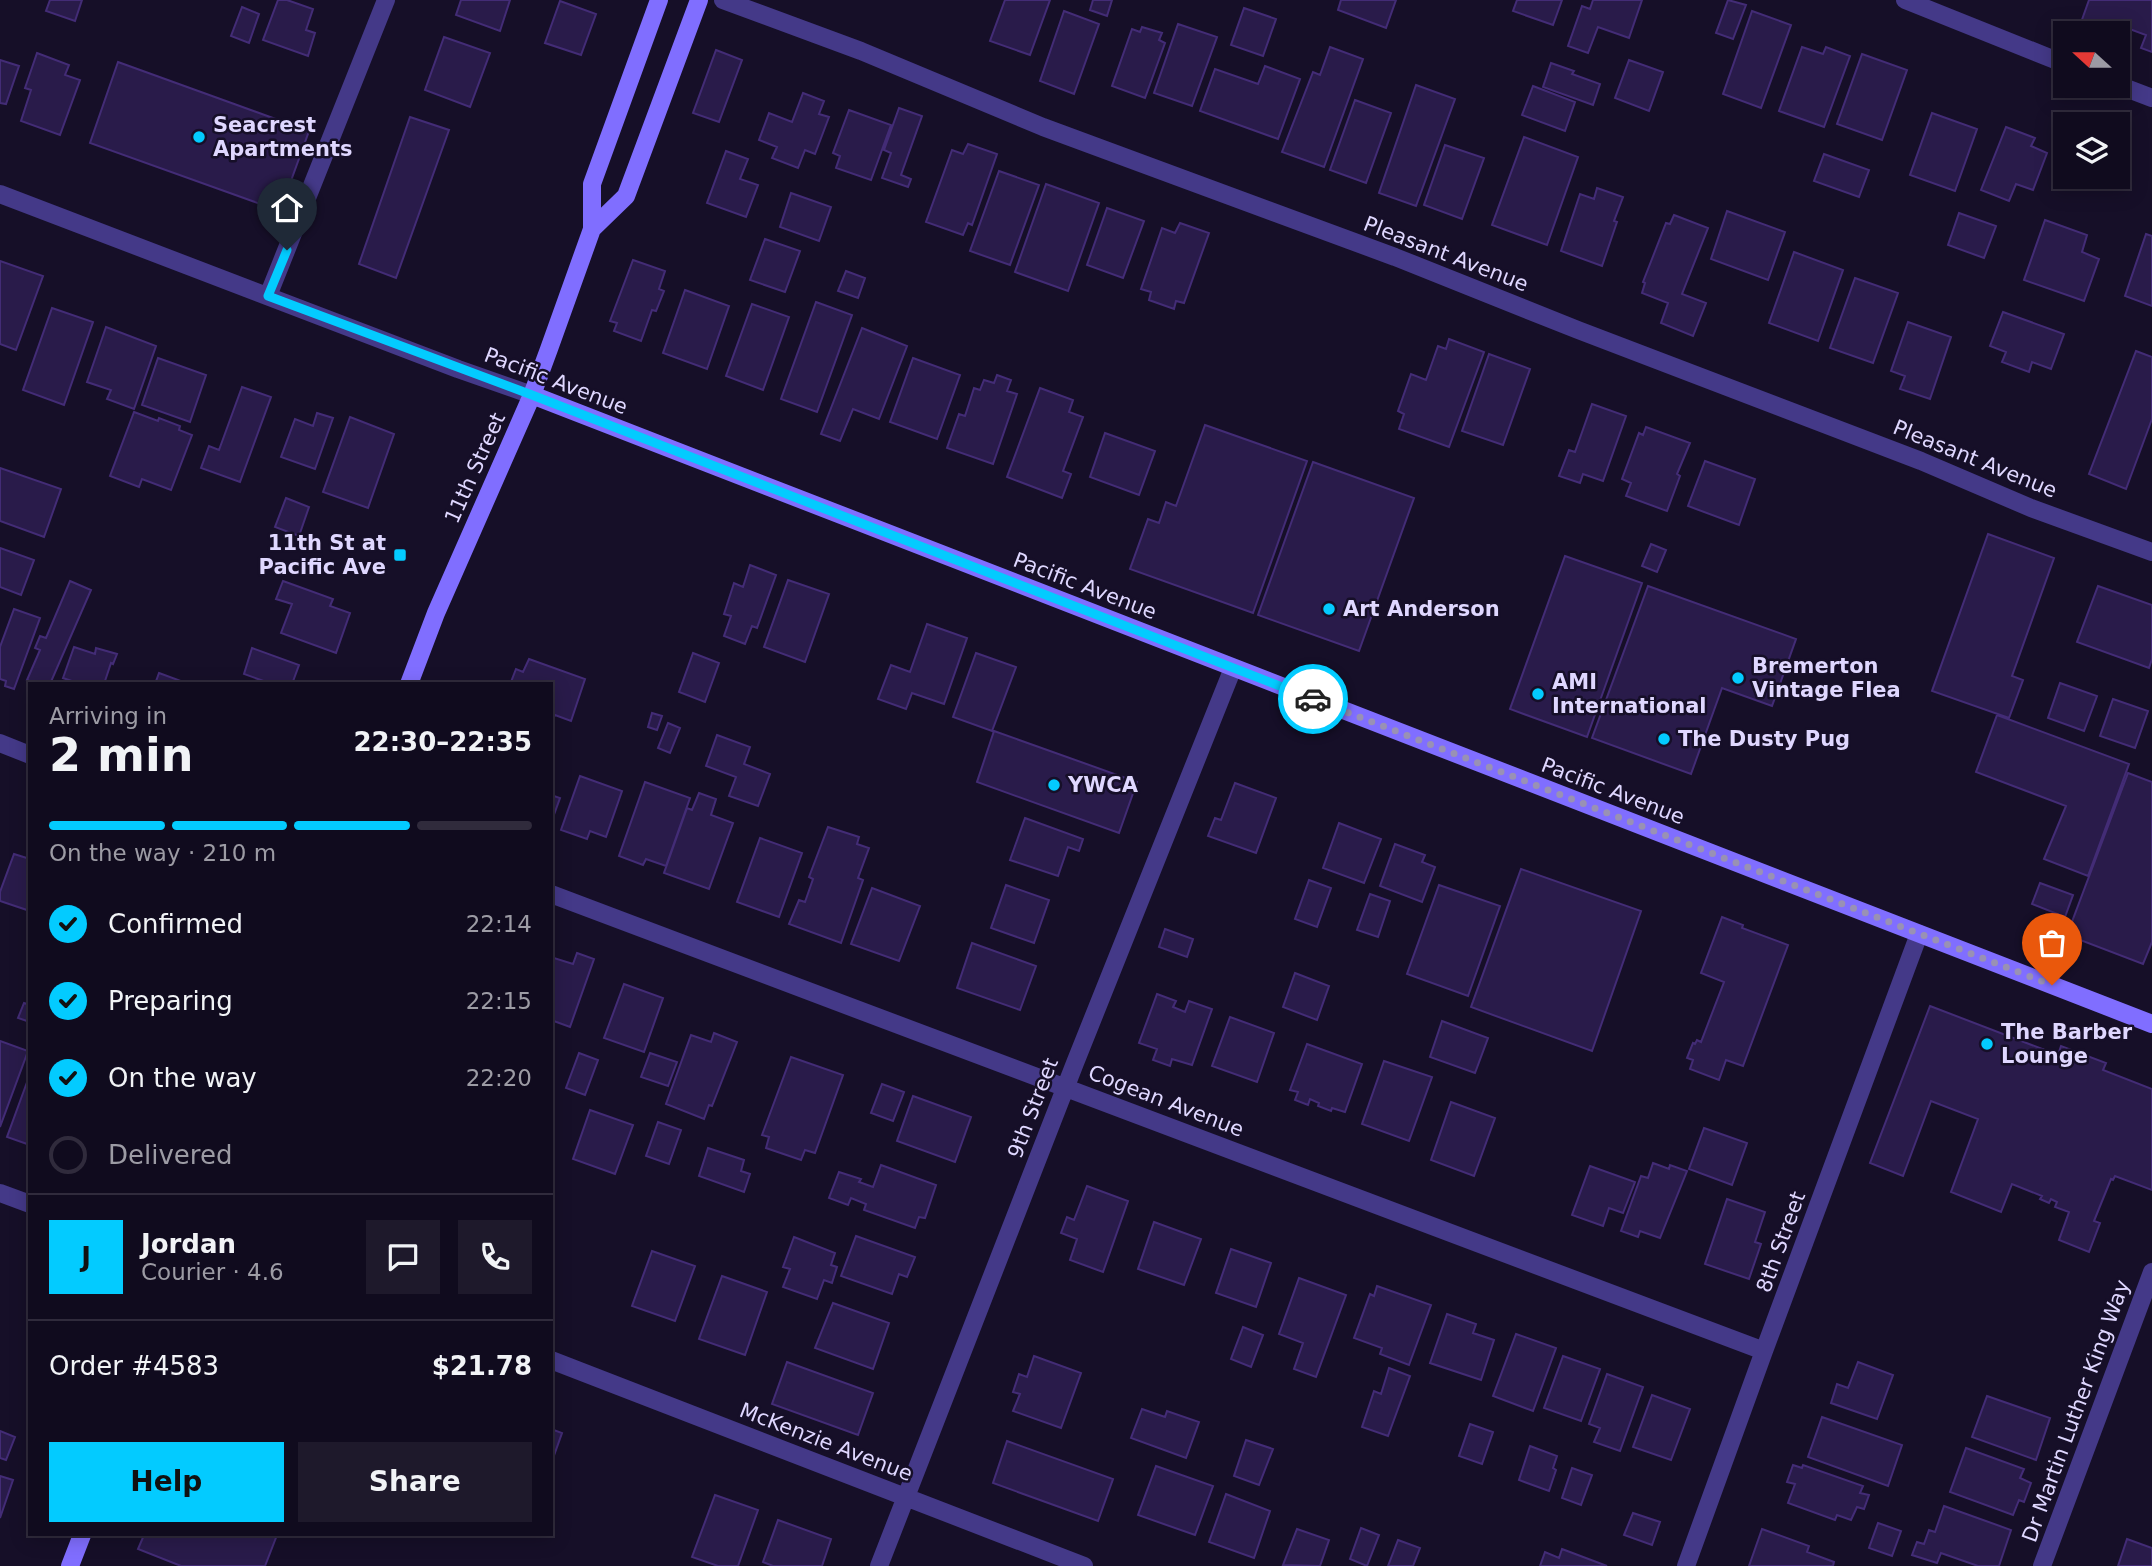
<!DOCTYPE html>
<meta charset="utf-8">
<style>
body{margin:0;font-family:"DejaVu Sans",sans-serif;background:#1e192b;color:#f1f3f6;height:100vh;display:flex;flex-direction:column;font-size:26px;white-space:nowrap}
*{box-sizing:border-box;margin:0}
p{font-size:23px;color:#9c9ba4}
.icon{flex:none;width:38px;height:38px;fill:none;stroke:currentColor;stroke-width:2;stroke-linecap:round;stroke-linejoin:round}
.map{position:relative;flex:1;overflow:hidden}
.details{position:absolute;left:28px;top:682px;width:525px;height:854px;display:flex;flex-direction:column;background:#100b1e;border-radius:0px;box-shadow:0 4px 18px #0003,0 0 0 2px #302b3c}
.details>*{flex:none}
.needle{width:46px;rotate:291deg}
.fabs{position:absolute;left:2053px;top:21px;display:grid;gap:14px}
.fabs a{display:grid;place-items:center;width:77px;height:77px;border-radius:0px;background:#100b1e;box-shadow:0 4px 18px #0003,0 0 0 2px #302b3c;font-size:35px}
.pin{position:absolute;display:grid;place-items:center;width:60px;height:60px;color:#fff;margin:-72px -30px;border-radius:50% 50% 50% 0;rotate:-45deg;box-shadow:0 0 7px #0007}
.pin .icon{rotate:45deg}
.courier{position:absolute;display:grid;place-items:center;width:70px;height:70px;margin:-35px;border:5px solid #03cbff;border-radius:50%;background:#fff;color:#222;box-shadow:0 2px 9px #0007}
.head em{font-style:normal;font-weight:700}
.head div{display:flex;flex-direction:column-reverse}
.head{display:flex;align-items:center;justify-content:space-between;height:119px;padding:0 21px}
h1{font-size:46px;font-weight:700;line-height:52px}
.bar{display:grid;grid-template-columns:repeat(4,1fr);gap:10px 7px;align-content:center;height:84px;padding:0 21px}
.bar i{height:9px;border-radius:5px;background:#302b3c}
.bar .selected{background:#03cbff}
.bar p{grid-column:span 4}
.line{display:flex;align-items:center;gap:18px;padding:0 21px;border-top:2px solid #302b3c}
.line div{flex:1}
.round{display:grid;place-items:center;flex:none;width:74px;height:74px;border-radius:0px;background:#1e192b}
ol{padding:0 21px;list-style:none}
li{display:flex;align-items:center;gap:21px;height:77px}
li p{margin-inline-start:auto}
li .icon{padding:7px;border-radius:50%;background:#03cbff;color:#111;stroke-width:4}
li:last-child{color:#9c9ba4}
li i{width:38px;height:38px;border:4px solid #302b3c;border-radius:50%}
.primary-button{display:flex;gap:14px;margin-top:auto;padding:14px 21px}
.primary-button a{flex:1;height:80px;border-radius:0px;background:#03cbff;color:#111;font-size:28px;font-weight:700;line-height:80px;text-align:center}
.primary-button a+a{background:#1e192b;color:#f1f3f6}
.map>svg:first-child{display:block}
.building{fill:#291b4a;stroke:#432c76;stroke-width:2}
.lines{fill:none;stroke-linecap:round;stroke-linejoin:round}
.street{stroke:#443988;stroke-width:18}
.secondary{stroke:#806eff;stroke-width:18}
.done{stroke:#9991b4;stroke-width:7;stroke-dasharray:0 12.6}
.route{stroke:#03cbff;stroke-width:9}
.poi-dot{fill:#03cbff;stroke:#160f28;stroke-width:2.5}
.labels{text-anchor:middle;stroke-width:5;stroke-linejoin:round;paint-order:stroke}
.poi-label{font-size:21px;font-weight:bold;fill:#dfd7ff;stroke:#160f28;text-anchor:start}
.street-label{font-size:21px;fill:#dfd7ff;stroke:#160f28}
</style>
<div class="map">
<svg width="2152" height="1566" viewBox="0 0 2152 1566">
<rect width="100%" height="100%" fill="#160f28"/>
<!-- building -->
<path class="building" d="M50,0H82L75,21L46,11Z
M278,0H287L313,9L306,30L315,33L308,56L263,40Z
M461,0H510L500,31L456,15Z
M1005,0H1050L1030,55L990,41Z
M1093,0H1112L1107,16L1090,10Z
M1341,0H1396L1386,28L1338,10Z
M1517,0H1562L1553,25L1513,11Z
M1593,0H1642L1629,38L1598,27L1588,53L1568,46L1582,6L1590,9Z
M1728,0L1746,5L1733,39L1716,33Z
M2089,0H2152V52L2141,48L2146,35L2127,28L2125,34L2094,23L2091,32L2079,28Z
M560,1L596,14L581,55L545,43Z
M242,7L259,14L249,43L231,36Z
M1244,8L1276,19L1263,56L1231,45Z
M1064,11L1099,24L1074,94L1040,81Z
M1752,11L1791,25L1761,108L1723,94Z
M1178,24L1217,37L1192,106L1154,93Z
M1142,27L1162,33L1159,40L1165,43L1145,98L1112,86L1132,29L1140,32Z
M444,37L490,53L470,107L425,90Z
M1330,47L1363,59L1324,167L1282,152L1313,72L1320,75Z
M1802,47L1823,54L1826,47L1850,56L1824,127L1779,111Z
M716,50L742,60L719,122L693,113Z
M37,53L69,65L65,75L80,80L60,135L21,121L31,90L25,88Z
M1862,54L1907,70L1882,140L1837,124Z
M0,60L19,66L6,104L0,103Z
M1629,60L1663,72L1649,111L1615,98Z
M118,62L309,131L280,211L90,143Z
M1551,63L1574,71L1572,74L1600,84L1593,105L1543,87Z
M1265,66L1300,79L1278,139L1200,111L1215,69L1258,84Z
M1416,85L1455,99L1416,206L1379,193Z
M1533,86L1575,102L1565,131L1522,115Z
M803,93L824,101L819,114L829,117L815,154L805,150L798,168L772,158L777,147L759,140L769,113L792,122Z
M1355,100L1391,113L1366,183L1330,170Z
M899,108L922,116L901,175L911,179L908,187L882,178L891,153L884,150Z
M849,110L891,125L871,180L836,168L840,156L833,153Z
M1932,113L1977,129L1955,191L1910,175Z
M410,117L449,130L396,278L359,264Z
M2006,127L2035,138L2031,146L2047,153L2033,190L2016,184L2009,201L1981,190Z
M1524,137L1578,157L1547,245L1492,225Z
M968,144L997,154L972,225L968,223L963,235L926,222L952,150L963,154Z
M1445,145L1484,158L1462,219L1424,205Z
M726,151L748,159L740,179L758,185L746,217L707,203Z
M1824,154L1869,170L1859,197L1814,181Z
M999,171L1039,185L1010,265L970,251Z
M1046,184L1099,203L1068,291L1015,272Z
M1597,188L1623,197L1614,221L1617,222L1602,266L1561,251L1580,194L1594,199Z
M791,193L831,207L819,241L780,227Z
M1107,208L1144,221L1123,278L1087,265Z
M1727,211L1785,232L1768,280L1711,259Z
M1959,213L1996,226L1984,258L1948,245Z
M1674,215L1708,228L1682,294L1706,303L1693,336L1661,323L1668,303L1642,293L1645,283L1643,282L1666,223L1670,224Z
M2045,220L2087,235L2082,252L2099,259L2084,301L2024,280Z
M1180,223L1209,233L1184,303L1176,301L1174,309L1149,300L1151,292L1141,289L1162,228L1175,233Z
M2146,234L2152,236V306L2125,296Z
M765,239L800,251L785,292L750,280Z
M1794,252L1843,270L1818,341L1769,323Z
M633,260L665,271L659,289L664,291L656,311L652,310L641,341L614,331L617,323L610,321Z
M0,261L43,276L16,350L0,344Z
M846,271L865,278L858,298L838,291Z
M1855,278L1898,293L1873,363L1830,348Z
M685,290L729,306L707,369L663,353Z
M816,302L852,315L817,412L781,399Z
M752,304L789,317L763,390L726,376Z
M52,308L93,322L64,405L23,390Z
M2003,312L2064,334L2051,369L2032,362L2029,372L2002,362L2006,352L1990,346Z
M1908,322L1951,337L1930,399L1900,389L1905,376L1891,371Z
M106,327L156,346L134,409L107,399L111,390L87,382Z
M862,328L907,346L879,419L853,409L840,441L821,434Z
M1449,339L1484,352L1449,447L1399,429L1404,414L1398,411L1411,374L1426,380L1438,346L1446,349Z
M2136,351L2152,357V419L2126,489L2089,474Z
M1489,354L1530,369L1503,445L1462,431Z
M158,358L206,375L190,422L142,405Z
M913,358L960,375L937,439L890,422Z
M997,375L1011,380L1007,391L1017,394L993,464L947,448L959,414L965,416L974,388L980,390L984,380L994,383Z
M242,387L271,397L240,482L201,468L209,446L219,450Z
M1040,388L1073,400L1069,412L1083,417L1063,471L1071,474L1062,498L1007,477Z
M1592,404L1626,416L1603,481L1583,474L1580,483L1559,476L1569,450L1575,452Z
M134,412L158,421L159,418L180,426L179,430L192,435L171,490L142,479L139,487L110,476Z
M317,413L333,418L315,469L281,457L295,419L313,426Z
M350,417L394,434L368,508L323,492Z
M1205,425L1307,461L1253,613L1130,569L1148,519L1159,523L1166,502L1176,506Z
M1646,427L1690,443L1677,474L1680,476L1667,511L1626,496L1631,483L1622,479L1639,433L1643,435Z
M1105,433L1155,451L1139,495L1090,477Z
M1705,461L1755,479L1739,525L1688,506Z
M1313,462L1414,498L1359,651L1258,615Z
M0,468L61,489L44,537L0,521Z
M286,498L309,507L299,536L275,527Z
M1988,534L2054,558L2012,676L2023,680L2009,718L1932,691Z
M1651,544L1666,550L1657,572L1642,566Z
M0,548L34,560L21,595L0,587Z
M1565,556L1642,583L1587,737L1510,709Z
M750,565L776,575L757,628L752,626L745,644L724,636L731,616L724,614L734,583L743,587Z
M788,580L829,594L805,662L764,647Z
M70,581L91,590L50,684H37L27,680L40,650L35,648L40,636L46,638Z
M283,581L333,599L330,606L350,613L336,653L281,633L292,604L276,599Z
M1648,586L1796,639L1772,706L1722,688L1691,774L1592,738Z
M2098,586L2152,605V659L2149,668L2077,642Z
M14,609L40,618L14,689L5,686L6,681L0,679V647Z
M927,624L967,638L944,704L912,693L906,709L878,699L891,665L910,672Z
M74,647L95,654L96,648L117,654L113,664L111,663L104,684H74L75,682L63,678Z
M252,648L299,665L292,684H272L244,674Z
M693,653L719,663L705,702L679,692Z
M976,653L1016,667L992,731L953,717Z
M529,659L585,679L571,721L555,715L551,722V684H517L511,682L516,669L523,672Z
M159,673L181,681L180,684H155Z
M2060,683L2097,696L2084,731L2048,718Z
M2113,699L2148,711L2135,748L2100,736Z
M652,713L662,716L657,730L648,727Z
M1997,715L2129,764L2088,876L2044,859L2066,806L1976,772Z
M668,723L680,728L670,753L658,748Z
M994,731L1137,782L1119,833L977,782Z
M717,735L750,747L744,764L770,774L758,806L729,796L736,777L706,766Z
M2128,773L2152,782V942L2143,964L2067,935Z
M580,776L622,791L606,837L590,831L587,839L561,830Z
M645,782L690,798L666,866L646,859L643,865L619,856Z
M1235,783L1276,798L1256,853L1208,836L1215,818L1221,820Z
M699,793L716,799L711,815L733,823L709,889L664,873L687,808L692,810Z
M551,795L560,798L551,823Z
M1025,818L1083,839L1079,851L1068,847L1058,876L1010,860Z
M1339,823L1381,839L1364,883L1323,868Z
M828,827L859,837L857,844L869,848L858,878L863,880L841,943L789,924L799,900L805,902L813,879L809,877Z
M760,838L802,853L779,917L737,902Z
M1395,844L1425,855L1422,862L1435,867L1422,902L1380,886Z
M14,854L30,859V911L0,901V892Z
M1521,869L1641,911L1592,1051L1471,1007Z
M1309,880L1331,888L1317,927L1295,919Z
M2040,883L2073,895L2065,917L2032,904Z
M1006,885L1049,900L1034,943L991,928Z
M1439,885L1500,906L1468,996L1407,974Z
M872,888L920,906L899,961L851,944Z
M1370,894L1390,901L1378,937L1357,930Z
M1722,917L1743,925L1742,928L1788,945L1743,1066L1726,1060L1719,1080L1690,1069L1693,1060L1687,1058L1693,1043L1695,1044L1697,1040L1701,1042L1724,982L1701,973Z
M1165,929L1193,939L1187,957L1159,947Z
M972,943L1036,966L1020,1010L957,988Z
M577,953L594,959L570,1027L551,1020V957L573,964Z
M1295,973L1329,986L1317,1020L1283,1007Z
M624,984L663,998L644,1052L604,1038Z
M1157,994L1176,1001L1173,1007L1185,1012L1189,1001L1212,1009L1192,1065L1172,1059L1170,1066L1153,1060L1157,1049L1139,1043Z
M24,1003L30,1005V1022L18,1018Z
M1930,1006L2058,1055L2061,1046L2106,1063L2103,1070L2152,1089V1190L2115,1176L2113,1180L2111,1179L2094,1221L2100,1223L2089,1252L2059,1240L2069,1212L2055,1207L2057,1202L2051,1199L2049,1203L2040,1199L2042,1196L2012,1184L2001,1212L1951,1192L1978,1119L1931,1101L1903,1176L1870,1163Z
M1230,1017L1274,1033L1257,1082L1212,1066Z
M1442,1021L1488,1038L1475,1073L1430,1057Z
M714,1033L737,1042L712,1106L709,1105L704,1119L666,1104L691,1035L711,1042Z
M0,1041L28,1051L0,1127Z
M1307,1044L1362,1064L1345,1112L1332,1108L1331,1111L1318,1106L1319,1103L1310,1099L1308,1105L1295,1100L1298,1092L1290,1090Z
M579,1053L598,1060L585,1095L566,1088Z
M650,1053L677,1062L668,1086L641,1077Z
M791,1057L843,1075L815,1153L805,1150L801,1160L766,1148L769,1137L762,1135Z
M1384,1061L1432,1077L1409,1141L1362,1124Z
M30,1074V1145L7,1137Z
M882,1084L904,1092L893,1121L871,1113Z
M913,1096L971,1117L955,1162L897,1141Z
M1451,1102L1495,1118L1474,1176L1431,1160Z
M590,1110L633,1125L615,1174L573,1159Z
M658,1122L681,1130L669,1164L646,1156Z
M1704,1128L1747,1143L1732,1185L1689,1169Z
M708,1148L744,1160L741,1171L750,1174L744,1192L699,1176Z
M1653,1163L1669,1169L1670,1165L1687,1171L1660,1238L1640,1231L1638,1237L1621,1231L1641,1176L1648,1178Z
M881,1165L936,1185L925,1218L919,1217L915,1228L864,1210L866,1204L851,1198L848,1205L829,1198L839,1172L861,1179L859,1182L873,1187Z
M1590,1166L1635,1182L1623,1213L1609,1208L1603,1226L1572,1215Z
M1087,1186L1128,1201L1103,1272L1070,1260L1077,1239L1061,1233L1067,1217L1074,1220Z
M1727,1199L1765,1212L1755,1242L1761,1244L1749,1279L1705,1264Z
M1154,1222L1201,1239L1184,1285L1138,1269Z
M856,1236L915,1257L907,1277L899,1274L892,1294L841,1276Z
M794,1237L835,1253L831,1265L837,1267L832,1283L824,1280L817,1299L783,1287L790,1269L783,1267Z
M1231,1249L1271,1263L1256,1307L1216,1293Z
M652,1251L695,1266L675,1321L632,1306Z
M722,1276L767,1292L745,1355L699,1339Z
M1299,1278L1346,1295L1316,1377L1294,1369L1303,1343L1279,1334Z
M1377,1286L1431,1305L1409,1365L1380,1354L1382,1348L1354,1338L1370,1294L1374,1296Z
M833,1303L889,1323L873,1369L815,1348Z
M1447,1314L1476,1324L1473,1333L1494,1340L1481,1380L1430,1363Z
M1243,1327L1263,1335L1251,1367L1231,1359Z
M1516,1334L1556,1348L1533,1411L1493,1396Z
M1034,1356L1081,1373L1061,1428L1013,1411L1020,1394L1013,1392L1019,1374L1027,1377Z
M1563,1356L1600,1369L1581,1421L1544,1408Z
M787,1362L873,1393L858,1435L772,1404Z
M1858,1362L1893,1375L1877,1419L1831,1403L1837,1384L1848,1388Z
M1389,1368L1410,1376L1388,1436L1362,1427L1374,1391L1381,1394Z
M1607,1374L1643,1387L1620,1451L1594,1442L1600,1428L1589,1424Z
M1652,1395L1690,1409L1671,1460L1633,1447Z
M1987,1396L2050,1418L2036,1460L1972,1437Z
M1142,1409L1165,1417L1167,1411L1199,1422L1186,1458L1131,1438Z
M1822,1417L1902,1445L1888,1486L1808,1457Z
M1470,1424L1493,1432L1482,1464L1459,1456Z
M551,1429L562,1433L551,1464Z
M0,1431L15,1437L6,1460L0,1458Z
M1246,1440L1273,1449L1259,1485L1234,1476Z
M1007,1441L1113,1479L1098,1521L993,1483Z
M1530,1446L1557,1456L1553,1468L1556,1470L1549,1491L1519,1480Z
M1966,1448L2024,1469L2020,1478L2031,1483L2024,1502L2019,1500L2013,1515L1950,1492Z
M1793,1465L1802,1468L1803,1465L1863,1486L1860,1493L1869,1495L1864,1509L1857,1507L1851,1520L1837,1515L1835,1520L1788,1503L1795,1484L1787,1482Z
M1156,1466L1213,1486L1195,1535L1138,1515Z
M1572,1468L1592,1475L1581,1505L1562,1498Z
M0,1476L13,1480L0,1518Z
M1226,1494L1270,1511L1254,1558L1209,1542Z
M715,1495L758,1510L738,1566H718L692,1557Z
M1944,1506L2011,1530L1999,1566H1978L1941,1553L1937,1563L1912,1555L1917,1542L1924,1544L1929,1530L1935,1532Z
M1633,1513L1660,1522L1652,1545L1624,1535Z
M778,1520L831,1539L822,1566H773L763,1562Z
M1878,1523L1901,1531L1892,1556L1869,1548Z
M1361,1528L1379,1535L1367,1566L1350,1559Z
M1297,1529L1329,1540L1320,1566L1283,1565Z
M1762,1529L1809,1546L1807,1552L1834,1562L1833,1566H1749Z
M144,1535H277L265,1566H181L138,1549Z
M2127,1539L2152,1548V1566H2118Z
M1398,1540L1420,1548L1413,1566H1388Z
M1562,1549L1607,1566H1540L1545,1552L1559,1558Z"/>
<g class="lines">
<!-- street -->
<path class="street" d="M723,0L861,51L1043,127L1395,257L1578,330L1921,461L2031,508L2152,552
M1905,0L2065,64
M2118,85L2152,98
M0,194L458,369L532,395
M268,296L386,0
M0,743L30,755
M551,894L1764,1351
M0,1193L30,1204
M551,1360L1084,1566
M879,1566L1075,1063L1233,668
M1686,1566L1764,1351L1919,934
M2042,1566L2152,1272"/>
<!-- secondary -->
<path class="secondary" d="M592,229L626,196L699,0
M532,395L2152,1024
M409,684L436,613L532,395L549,349L592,229V184L659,0
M70,1566L82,1535"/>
</g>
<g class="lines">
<!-- done -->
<path class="done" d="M1313,699L2052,985"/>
<!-- route -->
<path class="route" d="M287,250L268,296L532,395L1313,699"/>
</g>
<!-- markers -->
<g class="poi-dot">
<circle cx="199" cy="137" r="7"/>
<rect x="393" y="548" width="14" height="14" rx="3.5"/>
<circle cx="1329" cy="609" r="7"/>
<circle cx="1738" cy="678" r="7"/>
<circle cx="1538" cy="694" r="7"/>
<circle cx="1664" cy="739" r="7"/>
<circle cx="1054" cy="785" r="7"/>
<circle cx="1987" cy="1044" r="7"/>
</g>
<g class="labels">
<!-- poi labels -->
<g class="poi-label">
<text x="213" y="132">Seacrest<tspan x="213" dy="24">Apartments</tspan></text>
<text x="386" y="550" text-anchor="end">11th St at<tspan x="386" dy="24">Pacific Ave</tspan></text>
<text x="1343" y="616">Art Anderson</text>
<text x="1752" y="673">Bremerton<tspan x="1752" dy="24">Vintage Flea</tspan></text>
<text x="1552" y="689">AMI<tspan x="1552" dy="24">International</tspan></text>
<text x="1678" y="746">The Dusty Pug</text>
<text x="1068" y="792">YWCA</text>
<text x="2001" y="1039">The Barber<tspan x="2001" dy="24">Lounge</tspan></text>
</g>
<!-- street labels -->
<g class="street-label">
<text transform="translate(1446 254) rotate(21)" y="7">Pleasant Avenue</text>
<text transform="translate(556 381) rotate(21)" y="7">Pacific Avenue</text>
<text transform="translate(1975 459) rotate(22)" y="7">Pleasant Avenue</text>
<text transform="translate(475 468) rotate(-66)" y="7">11th Street</text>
<text transform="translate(1085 586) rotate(21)" y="7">Pacific Avenue</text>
<text transform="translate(1613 791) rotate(21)" y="7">Pacific Avenue</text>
<text transform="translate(1166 1101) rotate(21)" y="7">Cogean Avenue</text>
<text transform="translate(1033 1108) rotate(-69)" y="7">9th Street</text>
<text transform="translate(1781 1242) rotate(-70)" y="7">8th Street</text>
<text transform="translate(2076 1411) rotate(-70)" y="7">Dr Martin Luther King Way</text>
<text transform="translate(826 1442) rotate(21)" y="7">McKenzie Avenue</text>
</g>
</g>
</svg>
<div class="fabs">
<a><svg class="needle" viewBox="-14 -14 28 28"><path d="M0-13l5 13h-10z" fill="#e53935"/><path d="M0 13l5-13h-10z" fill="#9c9ba4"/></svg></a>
<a><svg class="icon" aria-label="layers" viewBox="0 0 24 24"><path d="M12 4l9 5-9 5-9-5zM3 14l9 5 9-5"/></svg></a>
</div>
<div class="pin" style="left:2052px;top:985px;background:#ea580c"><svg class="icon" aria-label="bag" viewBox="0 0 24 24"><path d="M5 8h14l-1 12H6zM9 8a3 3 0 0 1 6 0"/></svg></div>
<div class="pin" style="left:287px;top:250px;background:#1f2937"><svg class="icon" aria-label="home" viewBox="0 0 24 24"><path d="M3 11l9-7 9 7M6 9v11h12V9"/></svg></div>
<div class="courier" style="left:1313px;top:699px"><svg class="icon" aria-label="car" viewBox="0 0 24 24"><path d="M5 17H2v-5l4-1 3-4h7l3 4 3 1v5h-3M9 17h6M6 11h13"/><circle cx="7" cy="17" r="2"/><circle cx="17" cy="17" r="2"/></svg></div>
<section class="details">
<div class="head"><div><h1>2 min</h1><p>Arriving in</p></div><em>22:30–22:35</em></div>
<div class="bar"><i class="selected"></i><i class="selected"></i><i class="selected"></i><i></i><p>On the way · 210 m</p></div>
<ol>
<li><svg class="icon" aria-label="check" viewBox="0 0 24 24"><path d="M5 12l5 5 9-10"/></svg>Confirmed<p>22:14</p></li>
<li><svg class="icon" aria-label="check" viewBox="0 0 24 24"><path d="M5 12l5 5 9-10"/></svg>Preparing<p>22:15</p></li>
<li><svg class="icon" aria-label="check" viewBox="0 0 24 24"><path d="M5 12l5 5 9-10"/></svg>On the way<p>22:20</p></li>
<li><i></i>Delivered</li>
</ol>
<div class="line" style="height:126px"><b class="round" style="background:#03cbff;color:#111">J</b><div><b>Jordan</b><p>Courier · 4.6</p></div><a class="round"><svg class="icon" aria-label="chat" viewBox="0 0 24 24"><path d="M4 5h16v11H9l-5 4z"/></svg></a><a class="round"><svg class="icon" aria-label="phone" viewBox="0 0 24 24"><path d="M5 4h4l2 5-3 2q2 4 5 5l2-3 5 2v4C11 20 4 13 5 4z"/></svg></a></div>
<div class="line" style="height:91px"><div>Order #4583</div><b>$21.78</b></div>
<div class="primary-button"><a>Help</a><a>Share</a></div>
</section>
</div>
